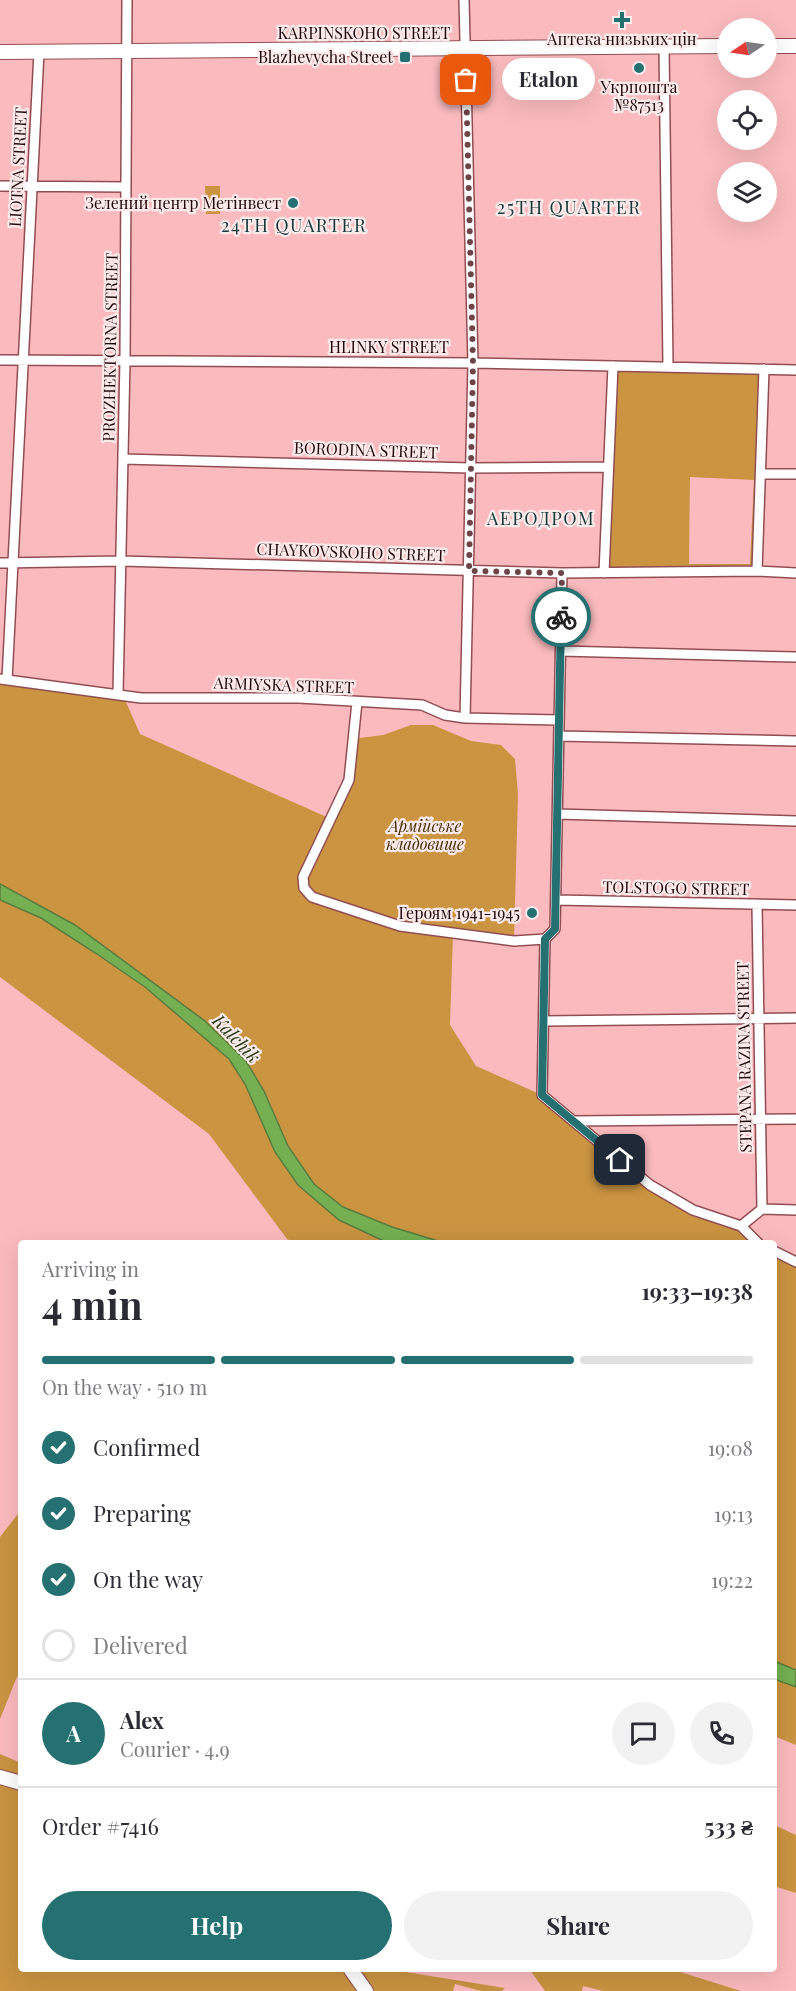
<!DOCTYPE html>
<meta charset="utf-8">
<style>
body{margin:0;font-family:"Playfair Display",serif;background:#f2f2f3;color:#2b2b33;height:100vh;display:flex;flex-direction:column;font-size:22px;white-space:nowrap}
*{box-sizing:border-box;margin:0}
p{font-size:20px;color:#7c7c81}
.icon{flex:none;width:33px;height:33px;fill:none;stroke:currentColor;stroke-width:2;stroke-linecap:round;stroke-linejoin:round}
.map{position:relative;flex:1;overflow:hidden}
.sheet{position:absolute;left:18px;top:1240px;width:759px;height:732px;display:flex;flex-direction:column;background:#fff;border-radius:6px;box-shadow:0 6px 24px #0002}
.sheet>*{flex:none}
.needle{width:39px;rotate:257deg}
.buttons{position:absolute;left:717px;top:18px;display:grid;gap:12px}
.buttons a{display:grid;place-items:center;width:60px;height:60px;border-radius:50%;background:#fff;box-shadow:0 6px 24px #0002;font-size:30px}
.pin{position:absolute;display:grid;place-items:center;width:51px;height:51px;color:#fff;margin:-26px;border-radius:12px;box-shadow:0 3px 9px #0006}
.courier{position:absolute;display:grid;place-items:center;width:60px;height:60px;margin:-30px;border:4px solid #257071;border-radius:50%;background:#fff;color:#222;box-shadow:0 2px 8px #0007}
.bubble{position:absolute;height:42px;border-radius:21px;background:#fff;box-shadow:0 6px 24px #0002;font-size:20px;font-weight:700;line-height:42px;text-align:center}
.overview em{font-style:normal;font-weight:700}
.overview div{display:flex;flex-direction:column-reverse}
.overview{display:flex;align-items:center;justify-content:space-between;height:102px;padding:0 24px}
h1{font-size:39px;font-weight:700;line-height:45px}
.bar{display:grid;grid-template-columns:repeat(4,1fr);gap:9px 6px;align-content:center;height:72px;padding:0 24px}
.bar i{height:8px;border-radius:4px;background:#e1e1e2}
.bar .current{background:#257071}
.bar p{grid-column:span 4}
.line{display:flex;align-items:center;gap:15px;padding:0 24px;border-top:2px solid #e1e1e2}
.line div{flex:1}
.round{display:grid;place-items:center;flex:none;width:63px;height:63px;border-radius:32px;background:#f2f2f3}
ol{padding:0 24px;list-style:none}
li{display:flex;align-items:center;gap:18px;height:66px}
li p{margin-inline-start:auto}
li .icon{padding:6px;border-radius:50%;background:#257071;color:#fff;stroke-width:4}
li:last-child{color:#7c7c81}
li i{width:33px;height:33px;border:3px solid #e1e1e2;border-radius:50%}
.action{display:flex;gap:12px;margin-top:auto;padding:12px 24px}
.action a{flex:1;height:69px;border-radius:36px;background:#257071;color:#fff;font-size:24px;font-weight:700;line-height:69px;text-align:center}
.action a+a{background:#f2f2f3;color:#2b2b33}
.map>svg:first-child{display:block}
.green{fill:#ca9441;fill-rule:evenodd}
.water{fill:#74b052;stroke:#5b7d3c;stroke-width:1.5}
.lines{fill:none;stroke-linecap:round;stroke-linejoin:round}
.street-casing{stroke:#924d53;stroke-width:12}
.secondary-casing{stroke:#924d53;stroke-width:16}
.street{stroke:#fff;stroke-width:9}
.secondary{stroke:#fff;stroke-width:14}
.done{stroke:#6d4548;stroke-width:6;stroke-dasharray:0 10.8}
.route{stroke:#257071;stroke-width:8}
.poi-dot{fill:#257071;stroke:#fbeaea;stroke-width:2}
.labels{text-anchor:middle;stroke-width:4.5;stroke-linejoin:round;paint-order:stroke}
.street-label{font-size:16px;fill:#200609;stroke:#fbeaea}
.poi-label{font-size:16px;fill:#200609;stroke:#fbeaea;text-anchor:end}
.park-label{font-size:16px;font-style:italic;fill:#452b00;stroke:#fbeaea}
.neighbourhood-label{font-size:18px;letter-spacing:1.5px;fill:#153838;stroke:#fbeaea}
.water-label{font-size:18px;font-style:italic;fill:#233a14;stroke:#fbeaea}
</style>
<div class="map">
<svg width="796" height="1991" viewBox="0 0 796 1991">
<rect width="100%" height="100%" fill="#fbbbbe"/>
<!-- green -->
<path class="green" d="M205,186H220V214H206Z
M615,368L762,371L755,568L607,570ZM690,477L754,480L750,564H689Z
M0,679L123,695L140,734L329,818L349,780L352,739L383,735L411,725H433L471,741L501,745L515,759L518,794L514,941L453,934L450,1025L476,1066L542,1095L650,1185L693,1210L741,1226L759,1243H445L392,1227L343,1207L314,1184L288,1146L264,1091L246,1061L205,1021L75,925L0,884Z
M0,900L41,918L97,954L145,987L229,1059L245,1084L275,1152L382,1242L388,1243H295L287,1239L209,1134L0,977Z
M774,1251L796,1262V1670L774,1661Z
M21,1510V1671L16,1679L0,1719V1537Z
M774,1679L796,1687V1745L774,1736Z
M0,1754L21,1763V1970H393L505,1988L502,1991H481L455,1984L453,1991H0Z
M774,1825L796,1835V1893L774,1886Z
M530,1970H674L741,1991H603L583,1986L582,1991H545Z"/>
<!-- water -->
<path class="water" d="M0,884L75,925L205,1021L246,1061L264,1091L288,1146L314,1184L343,1207L392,1227L445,1243H388L339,1220L298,1185L275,1152L245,1084L229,1059L145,987L97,954L41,918L0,900Z
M774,1661L796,1670V1687L774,1679Z"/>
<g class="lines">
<!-- street casing -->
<g class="street-casing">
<path id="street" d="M464,0L473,363L465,718
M664,47L668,367
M0,186L126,187
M0,360L473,363L796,370
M123,459L471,468L608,467
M761,474H796
M0,563L121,561L562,573L757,571L796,573
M757,571L764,369
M562,573L555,929L545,939L542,1095L650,1185L693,1210L741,1226L759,1244
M604,573L613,366
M561,651L796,657
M0,679L141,698H299L422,705L445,715L465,718L559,720
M7,680L39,52
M118,694L125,360L127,0
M357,702L349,780L303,877L304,888L312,897L400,926L514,941L545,939
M559,736L796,741
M558,814L796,821
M556,900L796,905
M757,905L762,1209
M544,1021L796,1018
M573,1121L796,1119
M762,1209L796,1210
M741,1226L762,1209
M774,1251L796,1262"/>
</g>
<!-- secondary casing -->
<g class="secondary-casing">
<path id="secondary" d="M766,46H796
M0,52L728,46
M0,1777L21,1783
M351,1970L366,1991"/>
</g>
<!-- street -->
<use href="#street" class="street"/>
<!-- secondary -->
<use href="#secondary" class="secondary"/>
</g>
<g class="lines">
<!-- done -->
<path class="done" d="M466,80L473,363L469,571L562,573L561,617"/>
<!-- route -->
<path class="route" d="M561,617L555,929L545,939L542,1095L620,1160"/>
</g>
<!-- markers -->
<g class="poi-dot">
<path d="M619 11h6v6h6v6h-6v6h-6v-6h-6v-6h6z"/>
<rect x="399" y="51" width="12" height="12" rx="3"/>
<circle cx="639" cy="68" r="6"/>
<circle cx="293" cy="203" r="6"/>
<circle cx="532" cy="913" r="6"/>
</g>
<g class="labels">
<!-- street labels -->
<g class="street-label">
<text x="364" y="39">KARPINSKOHO STREET</text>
<text transform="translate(18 167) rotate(-87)" y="6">LIOTNA STREET</text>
<text transform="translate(110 347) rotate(-89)" y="6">PROZHEKTORNA STREET</text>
<text x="389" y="353">HLINKY STREET</text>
<text transform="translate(366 450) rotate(2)" y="6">BORODINA STREET</text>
<text transform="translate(351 552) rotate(2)" y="6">CHAYKOVSKOHO STREET</text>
<text transform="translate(284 685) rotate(2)" y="6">ARMIYSKA STREET</text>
<text transform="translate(676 888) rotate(1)" y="6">TOLSTOGO STREET</text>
<text transform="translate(744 1057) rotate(-91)" y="6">STEPANA RAZINA STREET</text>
</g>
<!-- poi labels -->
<g class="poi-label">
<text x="622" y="45" text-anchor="middle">Аптека низьких цін</text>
<text x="393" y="63">Blazhevycha Street</text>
<text x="639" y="93" text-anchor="middle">Укрпошта<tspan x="639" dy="18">№87513</tspan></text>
<text x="281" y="209">Зелений центр Метінвест</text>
<text x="520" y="919">Героям 1941-1945</text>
</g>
<!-- park labels -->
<g class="park-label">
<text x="425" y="832">Армійське<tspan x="425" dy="18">кладовище</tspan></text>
</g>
<!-- neighbourhood labels -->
<g class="neighbourhood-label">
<text x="569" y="214">25TH QUARTER</text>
<text x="294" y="232">24TH QUARTER</text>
<text x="541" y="525">АЕРОДРОМ</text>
</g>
<!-- water labels -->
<g class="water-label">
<text transform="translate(236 1039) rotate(46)" y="6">Kalchik</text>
</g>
</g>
</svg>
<div class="buttons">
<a><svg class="needle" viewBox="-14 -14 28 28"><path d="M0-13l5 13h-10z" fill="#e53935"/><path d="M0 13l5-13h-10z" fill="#7c7c81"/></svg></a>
<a><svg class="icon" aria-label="locate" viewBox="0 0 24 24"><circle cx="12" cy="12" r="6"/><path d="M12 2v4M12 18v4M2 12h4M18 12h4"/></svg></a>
<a><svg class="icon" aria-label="layers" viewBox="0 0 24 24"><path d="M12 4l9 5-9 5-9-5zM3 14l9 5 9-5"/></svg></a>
</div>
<div class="pin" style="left:466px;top:80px;background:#ea580c"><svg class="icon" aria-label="bag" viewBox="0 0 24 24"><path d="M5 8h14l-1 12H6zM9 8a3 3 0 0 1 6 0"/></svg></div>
<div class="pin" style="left:620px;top:1160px;background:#1f2937"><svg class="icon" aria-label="home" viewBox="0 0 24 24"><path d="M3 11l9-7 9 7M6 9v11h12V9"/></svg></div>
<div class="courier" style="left:561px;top:617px"><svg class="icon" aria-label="bike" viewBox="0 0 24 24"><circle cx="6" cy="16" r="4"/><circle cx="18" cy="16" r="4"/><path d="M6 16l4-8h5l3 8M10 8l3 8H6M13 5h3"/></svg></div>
<div class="bubble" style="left:502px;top:58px;width:93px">Etalon</div>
<section class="sheet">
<div class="overview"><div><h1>4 min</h1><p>Arriving in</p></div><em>19:33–19:38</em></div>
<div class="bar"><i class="current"></i><i class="current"></i><i class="current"></i><i></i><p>On the way · 510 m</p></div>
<ol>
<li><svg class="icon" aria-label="check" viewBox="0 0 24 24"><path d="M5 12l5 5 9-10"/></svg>Confirmed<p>19:08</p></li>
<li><svg class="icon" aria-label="check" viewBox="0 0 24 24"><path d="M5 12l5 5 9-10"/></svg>Preparing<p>19:13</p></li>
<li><svg class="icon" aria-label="check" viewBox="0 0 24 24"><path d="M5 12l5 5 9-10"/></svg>On the way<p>19:22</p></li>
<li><i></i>Delivered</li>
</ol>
<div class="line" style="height:108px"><b class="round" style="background:#257071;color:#fff">A</b><div><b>Alex</b><p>Courier · 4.9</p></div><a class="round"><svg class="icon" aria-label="chat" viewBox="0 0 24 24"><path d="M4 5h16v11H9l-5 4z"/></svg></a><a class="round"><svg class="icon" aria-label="phone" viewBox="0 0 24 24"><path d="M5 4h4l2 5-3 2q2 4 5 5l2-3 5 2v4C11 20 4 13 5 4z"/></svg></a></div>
<div class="line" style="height:78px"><div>Order #7416</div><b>533 ₴</b></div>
<div class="action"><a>Help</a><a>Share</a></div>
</section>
</div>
